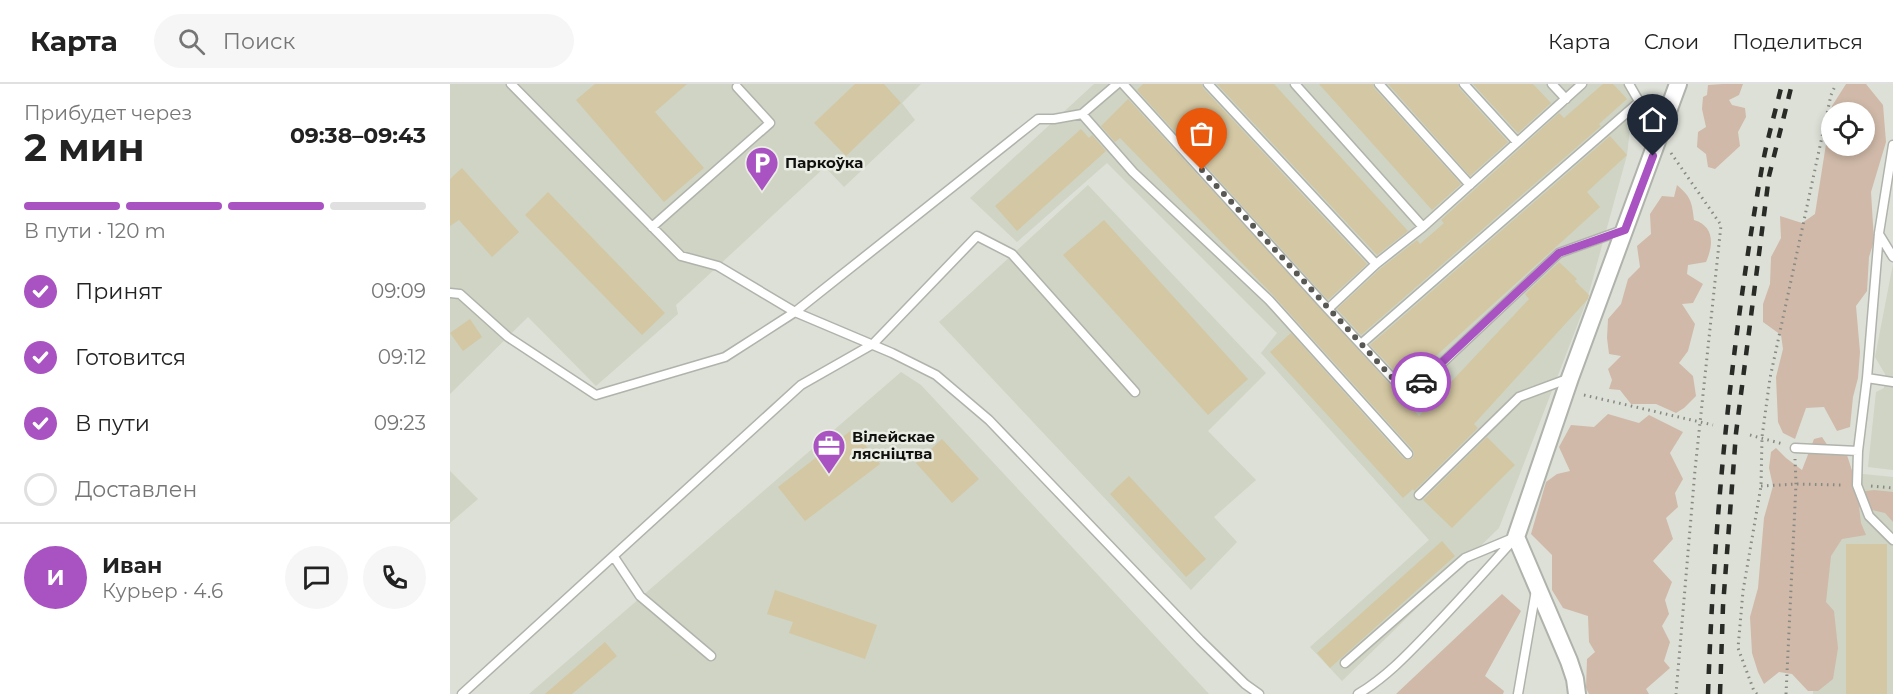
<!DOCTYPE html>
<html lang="ru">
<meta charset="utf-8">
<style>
body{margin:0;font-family:Montserrat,sans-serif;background:#f6f6f6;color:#222;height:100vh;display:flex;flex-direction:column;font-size:22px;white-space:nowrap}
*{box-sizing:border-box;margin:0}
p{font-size:20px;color:#767676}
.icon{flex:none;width:33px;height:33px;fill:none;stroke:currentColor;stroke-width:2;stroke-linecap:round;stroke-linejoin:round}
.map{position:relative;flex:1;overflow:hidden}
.panel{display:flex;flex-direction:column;background:#fff;width:450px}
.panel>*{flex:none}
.controls{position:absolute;left:1371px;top:18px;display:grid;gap:12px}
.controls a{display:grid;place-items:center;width:54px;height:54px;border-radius:50%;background:#fff;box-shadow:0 3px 9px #0003;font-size:30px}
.pin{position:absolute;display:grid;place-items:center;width:51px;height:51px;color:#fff;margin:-62px -26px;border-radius:50% 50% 50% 0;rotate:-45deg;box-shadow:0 0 6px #0007}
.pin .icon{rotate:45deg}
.courier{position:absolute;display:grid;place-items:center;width:60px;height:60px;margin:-30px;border:4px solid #a853c1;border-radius:50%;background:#fff;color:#222;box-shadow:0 2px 8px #0007}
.overview em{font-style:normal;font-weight:700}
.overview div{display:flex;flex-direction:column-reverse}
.overview{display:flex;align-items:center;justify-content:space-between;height:102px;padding:0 24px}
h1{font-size:39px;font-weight:700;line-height:45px}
.bar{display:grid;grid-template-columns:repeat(4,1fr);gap:9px 6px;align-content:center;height:72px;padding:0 24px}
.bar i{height:8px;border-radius:4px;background:#e0e0e0}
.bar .current{background:#a853c1}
.bar p{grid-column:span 4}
.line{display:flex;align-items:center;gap:15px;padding:0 24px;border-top:2px solid #e0e0e0}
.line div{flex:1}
.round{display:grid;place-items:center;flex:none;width:63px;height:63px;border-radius:32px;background:#f6f6f6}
ol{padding:0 24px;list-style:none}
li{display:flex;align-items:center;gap:18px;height:66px}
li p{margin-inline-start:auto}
li .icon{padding:6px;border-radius:50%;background:#a853c1;color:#fff;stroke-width:4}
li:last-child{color:#767676}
li i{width:33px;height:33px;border:3px solid #e0e0e0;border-radius:50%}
header{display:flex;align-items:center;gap:36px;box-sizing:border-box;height:84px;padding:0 30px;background:#fff;border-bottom:2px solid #e0e0e0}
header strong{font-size:28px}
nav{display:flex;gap:33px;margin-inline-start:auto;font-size:21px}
.search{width:420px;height:54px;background:#f6f6f6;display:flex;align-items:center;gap:15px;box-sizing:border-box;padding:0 21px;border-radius:33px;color:#767676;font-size:22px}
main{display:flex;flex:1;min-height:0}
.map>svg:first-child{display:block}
.built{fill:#cfd4c4}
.green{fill:#d0b9a8;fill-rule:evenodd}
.building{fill:#d4c7a3}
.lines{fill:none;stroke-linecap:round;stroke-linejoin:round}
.service-casing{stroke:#b0b3ab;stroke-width:11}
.minor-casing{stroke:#b0b3ab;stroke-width:20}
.path{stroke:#878983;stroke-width:3;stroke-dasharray:1.5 4.5;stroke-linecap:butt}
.service{stroke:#fff;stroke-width:8}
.minor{stroke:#fff;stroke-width:16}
.rail{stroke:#292b27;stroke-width:4.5;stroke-dasharray:10 10;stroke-linecap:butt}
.done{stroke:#585954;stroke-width:6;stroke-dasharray:0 10.8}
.route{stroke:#a853c1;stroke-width:8}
.labels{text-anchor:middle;stroke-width:5;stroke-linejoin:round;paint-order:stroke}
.poi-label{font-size:15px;font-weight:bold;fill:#10110e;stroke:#eaede4;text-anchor:start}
</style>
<header>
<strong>Карта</strong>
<div class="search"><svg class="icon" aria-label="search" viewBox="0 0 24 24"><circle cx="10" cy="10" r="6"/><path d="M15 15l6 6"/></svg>Поиск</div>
<nav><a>Карта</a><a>Слои</a><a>Поделиться</a></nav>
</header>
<main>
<section class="panel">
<div class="overview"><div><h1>2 мин</h1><p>Прибудет через</p></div><em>09:38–09:43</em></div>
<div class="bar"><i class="current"></i><i class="current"></i><i class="current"></i><i></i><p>В пути · 120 m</p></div>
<ol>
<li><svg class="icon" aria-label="check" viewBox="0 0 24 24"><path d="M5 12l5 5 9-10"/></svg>Принят<p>09:09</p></li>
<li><svg class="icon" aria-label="check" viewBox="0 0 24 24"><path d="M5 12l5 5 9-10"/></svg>Готовится<p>09:12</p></li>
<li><svg class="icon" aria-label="check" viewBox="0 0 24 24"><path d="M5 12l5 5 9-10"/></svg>В пути<p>09:23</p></li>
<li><i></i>Доставлен</li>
</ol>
<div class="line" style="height:108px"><b class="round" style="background:#a853c1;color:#fff">И</b><div><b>Иван</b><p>Курьер · 4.6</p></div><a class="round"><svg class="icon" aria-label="chat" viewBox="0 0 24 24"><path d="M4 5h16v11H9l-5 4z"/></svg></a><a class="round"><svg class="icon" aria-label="phone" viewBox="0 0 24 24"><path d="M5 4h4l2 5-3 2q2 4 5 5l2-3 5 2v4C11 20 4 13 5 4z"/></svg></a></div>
</section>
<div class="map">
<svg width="1443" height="610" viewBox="0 0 1443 610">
<rect width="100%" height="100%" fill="#dde0d7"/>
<!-- built -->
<path class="built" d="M0,0H471L452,19L465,36L394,103L375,83L226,221L228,230L146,302L78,233L0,310Z
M644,0H1185L1177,71L1137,216L1049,444L892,597L860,563L979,456L811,269L827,249L657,79L567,158L520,114Z
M638,101L816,289L758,347L806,396L764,433L787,458L741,506L489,238Z
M1443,180V386L1418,383L1426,308L1434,304L1435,290L1425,273Z
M451,288L471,301L759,610H79Z
M1363,385L1443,393V610H1363Z
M0,387L28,415L0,439Z"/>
<!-- green -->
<path class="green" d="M1273,0H1293L1289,11L1279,16L1282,21L1295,24L1296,33L1288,48L1290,62L1265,85L1258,83L1256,70L1247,63L1248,48L1256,43L1252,25L1253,13L1257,11L1258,1Z
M1396,0H1416L1433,21L1436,58L1421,108L1424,157L1419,173L1417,207L1406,222L1410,268L1408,294L1403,313L1400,343L1387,347L1374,323L1356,324L1345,355L1333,349L1328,338L1326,293L1333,265L1331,251L1313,238V220L1320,200L1321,173L1331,154L1330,132L1352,139L1365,130L1382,22ZM1382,28H1414V62H1382Z
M1227,101C1241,113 1242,118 1244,136C1264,142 1264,160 1256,178L1238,181L1237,190L1253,200L1243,219L1232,220L1245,240L1238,267L1229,279L1243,292L1246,312L1234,324L1226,329L1206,320H1181L1170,306L1159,305L1162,296L1158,285L1171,272L1159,270L1157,254L1158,235L1171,220L1178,195L1190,183L1187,162L1201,150L1200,130L1212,112L1224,113Z
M1158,330L1189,339L1199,331L1233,348L1220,369L1233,395L1225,409L1228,423L1216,434L1223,455L1203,477L1222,498L1215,516L1219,530L1212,542L1220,558L1214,577L1220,584L1196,605L1199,610H1139L1136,604L1137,575L1145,568L1139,558L1138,532L1113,524L1102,506V471L1081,450L1096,398L1107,390L1120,387L1109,363L1121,341L1144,343Z
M1372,353L1380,365L1396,368L1409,408L1424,406L1443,408V438L1435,429L1409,423L1411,439L1416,451L1392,455L1381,472L1376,518L1384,527L1388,564L1383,595L1368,607H1358L1342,590L1329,588L1314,600L1308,588L1302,569L1300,533L1308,504L1314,434L1323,402L1319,384L1321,368L1326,364L1336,374L1352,386L1364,355Z
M1052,510L1071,527L1035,592L1054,607L1053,610H946Z"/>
<!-- building -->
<path class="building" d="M145,0H237L205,28L254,84L214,118L126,16Z
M405,0H434L451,19L396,72L364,39Z
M693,0H752L753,4L917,180L878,216L687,6Z
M767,0H824L958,147L927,171Z
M869,0H923L924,4L1011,100L982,126Z
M938,0H1008L1009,4L1058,58L1020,92Z
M1023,0H1083L1101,19L1068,49Z
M1153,0H1163L1177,15L1149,40L1151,42L911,251L887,225L930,185L967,156L970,160L994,139L991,136L1109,29L1114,34Z
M678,15L969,332L1079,215L1075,210L1109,178L1127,195L1125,197L1139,211L1138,215L1024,340L1028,344L964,407L963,405L953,414L820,268L841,249L953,374L959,376L963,374L964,369L963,366L823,211L670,54L665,58L651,42Z
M631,45L639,54L642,51L656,67L567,147L545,122Z
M1160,52L1177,71L1137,108L1150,123L956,299L920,261Z
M12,84L69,148L42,173L9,136L0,142V95Z
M98,108L215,229L192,251L75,131Z
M654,136L798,295L758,331L613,171Z
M20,235L32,253L13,267L0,249Z
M403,345L430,380L355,437L328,403Z
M1037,353L1065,381L1002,444L973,416Z
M492,355L529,395L502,419L466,379Z
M679,392L756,475L736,493L660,410Z
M992,457L1005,472L880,584L867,569Z
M1396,460H1437V610H1396Z
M325,506L427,541L415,575L339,549L343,538L317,530Z
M155,558L167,572L122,610H95Z"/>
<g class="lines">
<!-- service casing -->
<g class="service-casing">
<path id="service" d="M61,0L231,172L268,182L345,228L442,269L486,291L539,336L750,556L795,600L809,610
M673,0L878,225L926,180L973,143L1132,0
M758,0L926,180
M845,0L973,143
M929,0L1020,101
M1014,0L1067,58
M1102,0L1116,15
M1179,0L1208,50
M632,30L683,88L819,216L958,370
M202,143L320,39L287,3
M1429,150L1443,173
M0,209L10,210L58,253L146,311L275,273L345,228L588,35H604L632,30L667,0
M878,225L958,311L1109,169L1173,146
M911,260L1189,18
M1417,294L1443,298
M1345,364L1408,367L1417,294L1429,149L1443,61
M1408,367L1407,401L1419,432L1443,456
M969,411L1069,313L1120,294
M164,473L190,512L261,572
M895,579L1015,474L1063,454
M12,610L351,301L423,260L527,152L562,170L685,308
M908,610C935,594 956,572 978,549C1008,518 1037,485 1066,453
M1068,610L1086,506"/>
</g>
<!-- minor casing -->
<g class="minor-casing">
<path id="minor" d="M1127,610L1125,595L1119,577L1066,453L1120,294L1228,0"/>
</g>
<!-- path -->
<path class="path" d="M1221,69L1271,141L1245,386L1226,610
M1134,311L1263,341
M1300,351L1333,360
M1311,402L1346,400L1393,401
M1421,402L1443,404
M1307,610L1304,607L1288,564L1293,507L1311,402L1312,353L1320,294L1381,11L1386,0
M1336,610L1346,400L1345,375"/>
<!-- service -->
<use href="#service" class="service"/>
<!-- minor -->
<use href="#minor" class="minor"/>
<!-- rail -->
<path class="rail" d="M1258,610C1264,436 1281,261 1311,89C1316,59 1325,29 1332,0
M1270,610L1273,522L1286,349L1319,92L1342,0"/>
</g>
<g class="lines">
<!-- done -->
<path class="done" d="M752,86L958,311L971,298"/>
<!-- route -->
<path class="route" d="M971,298L1109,169L1175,146L1203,72"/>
</g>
<!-- icons -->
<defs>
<g id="parking-pin" transform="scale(1.725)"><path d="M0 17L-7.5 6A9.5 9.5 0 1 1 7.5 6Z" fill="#a853c1" stroke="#eaede4"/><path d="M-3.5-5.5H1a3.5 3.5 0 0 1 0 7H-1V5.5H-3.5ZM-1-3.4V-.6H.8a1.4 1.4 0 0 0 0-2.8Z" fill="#fff"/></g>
<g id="office-pin" transform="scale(1.725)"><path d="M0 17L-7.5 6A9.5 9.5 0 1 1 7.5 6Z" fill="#a853c1" stroke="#eaede4"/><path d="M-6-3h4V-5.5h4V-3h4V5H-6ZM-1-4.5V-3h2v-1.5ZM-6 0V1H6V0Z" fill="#fff"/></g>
</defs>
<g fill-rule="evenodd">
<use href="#parking-pin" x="312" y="79"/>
<use href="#office-pin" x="379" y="362"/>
</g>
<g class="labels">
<!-- poi labels -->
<g class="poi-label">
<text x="335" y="84">Паркоўка</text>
<text x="402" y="358">Вілейскае<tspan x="402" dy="17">лясніцтва</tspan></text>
</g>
</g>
</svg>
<div class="controls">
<a><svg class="icon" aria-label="locate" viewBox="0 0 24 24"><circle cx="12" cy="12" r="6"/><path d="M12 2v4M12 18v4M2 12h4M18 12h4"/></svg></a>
</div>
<div class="pin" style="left:752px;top:86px;background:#ea580c"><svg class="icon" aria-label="bag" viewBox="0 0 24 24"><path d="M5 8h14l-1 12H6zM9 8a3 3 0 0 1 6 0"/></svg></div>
<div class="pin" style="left:1203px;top:72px;background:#1f2937"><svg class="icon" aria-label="home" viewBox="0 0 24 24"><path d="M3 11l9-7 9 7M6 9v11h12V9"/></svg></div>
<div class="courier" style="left:971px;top:298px"><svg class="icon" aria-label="car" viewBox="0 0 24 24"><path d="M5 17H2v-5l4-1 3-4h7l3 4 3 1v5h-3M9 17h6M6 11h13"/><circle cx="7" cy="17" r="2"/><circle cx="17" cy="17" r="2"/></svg></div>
</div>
</main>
